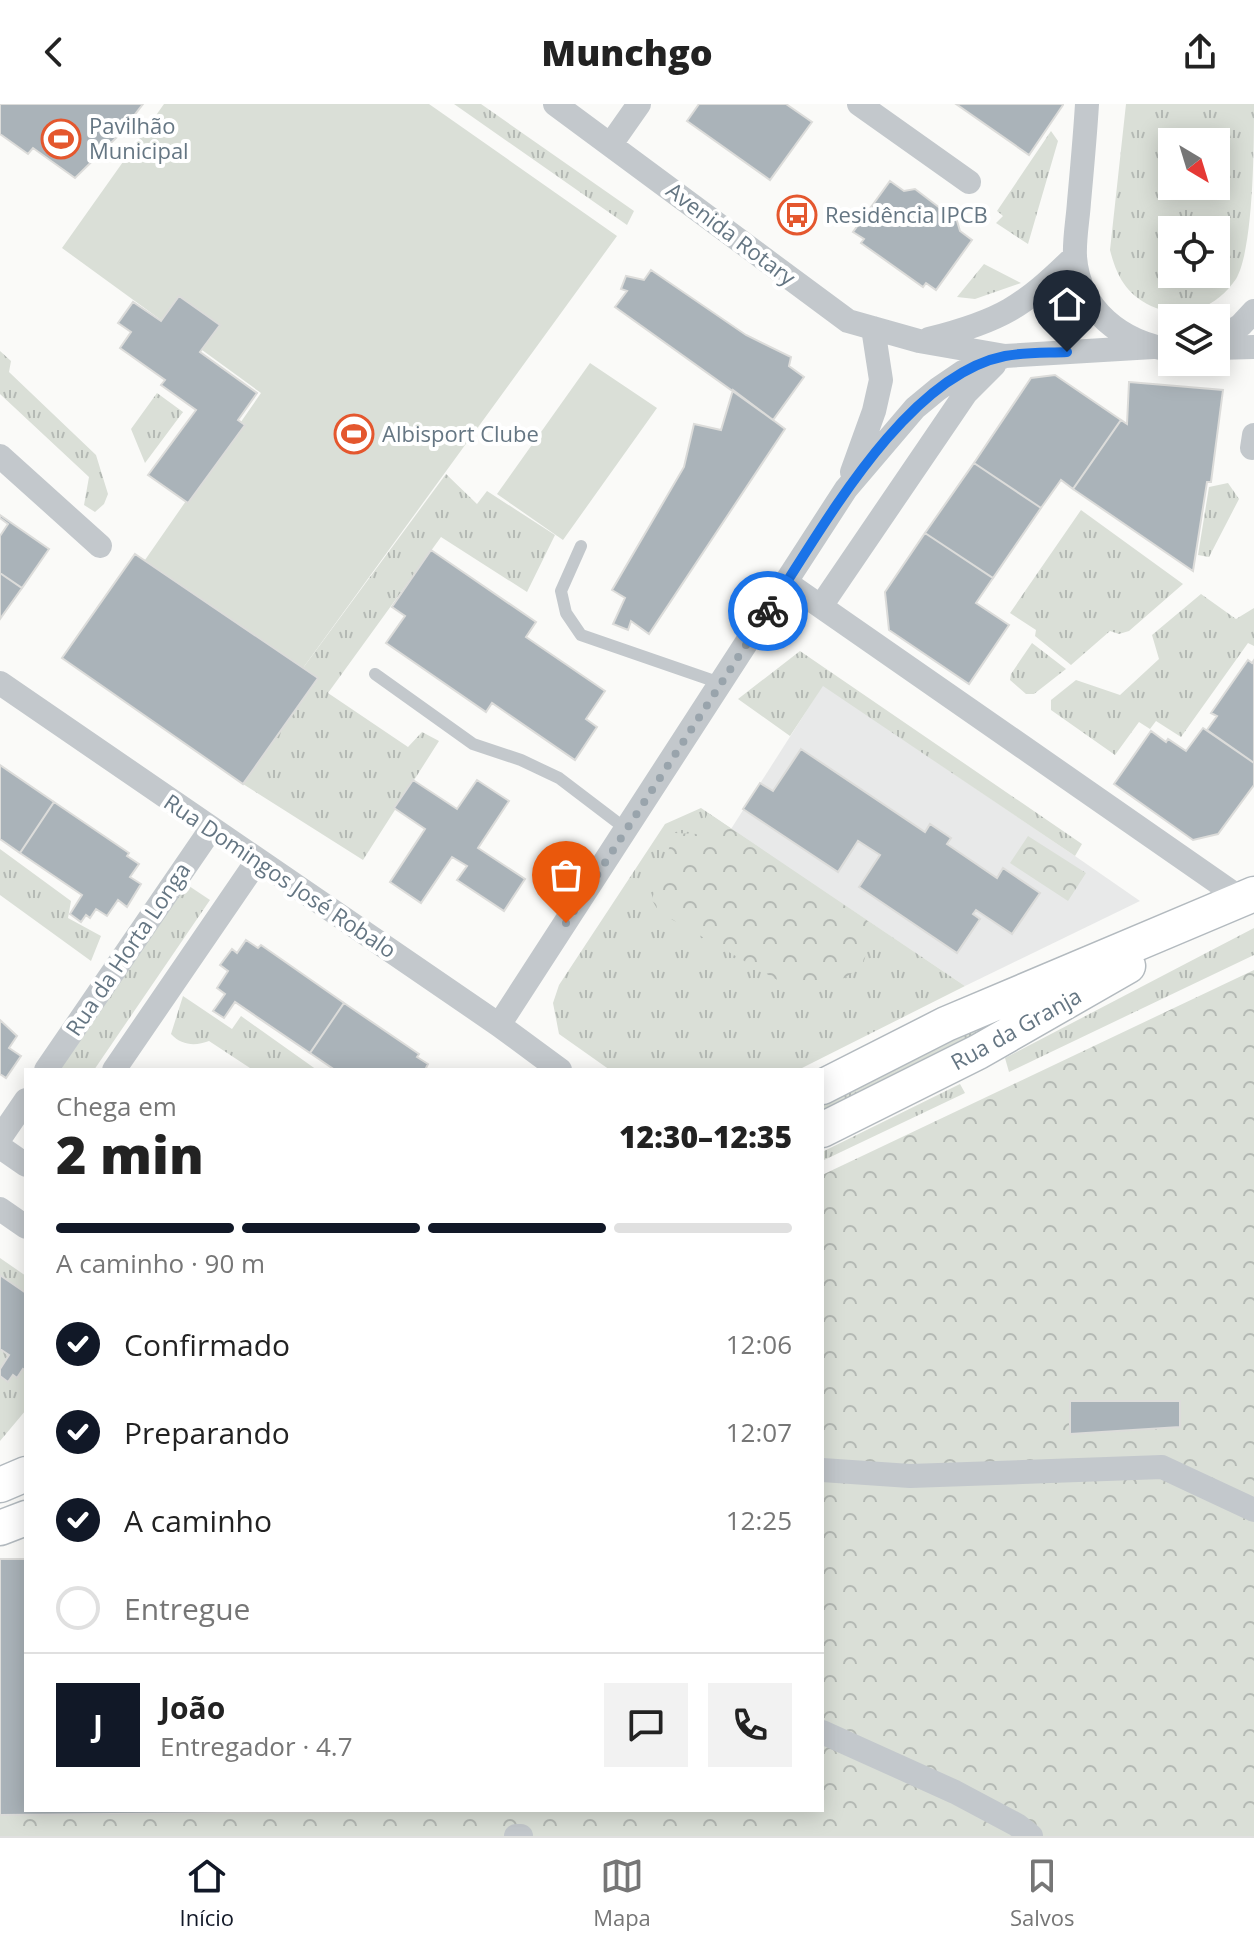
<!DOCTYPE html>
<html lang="pt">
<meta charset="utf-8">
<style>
body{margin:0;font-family:"Open Sans",sans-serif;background:#f2f2f2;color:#222;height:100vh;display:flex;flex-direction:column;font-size:30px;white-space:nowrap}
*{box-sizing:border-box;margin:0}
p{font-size:26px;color:#767676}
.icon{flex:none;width:44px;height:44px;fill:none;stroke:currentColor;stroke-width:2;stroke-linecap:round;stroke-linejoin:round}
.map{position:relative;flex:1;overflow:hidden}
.details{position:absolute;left:24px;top:964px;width:800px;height:744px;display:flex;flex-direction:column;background:#fff;border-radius:0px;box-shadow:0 4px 20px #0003}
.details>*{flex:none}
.needle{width:52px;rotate:142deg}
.controls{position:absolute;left:1158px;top:24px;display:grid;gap:16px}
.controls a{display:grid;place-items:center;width:72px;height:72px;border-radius:0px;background:#fff;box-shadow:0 4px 20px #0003;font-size:40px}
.pin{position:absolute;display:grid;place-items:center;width:68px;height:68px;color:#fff;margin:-82px -34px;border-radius:50% 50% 50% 0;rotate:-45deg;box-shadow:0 0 8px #0007}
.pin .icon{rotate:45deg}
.courier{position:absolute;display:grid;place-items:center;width:80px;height:80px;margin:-40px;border:6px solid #1a73e8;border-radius:50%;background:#fff;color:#222;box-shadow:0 2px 10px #0007}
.head em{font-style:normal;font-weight:800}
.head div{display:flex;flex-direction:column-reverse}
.head{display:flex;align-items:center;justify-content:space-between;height:136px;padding:0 32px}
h1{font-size:52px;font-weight:800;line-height:60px}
.bar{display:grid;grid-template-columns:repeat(4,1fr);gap:12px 8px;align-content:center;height:96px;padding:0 32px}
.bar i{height:10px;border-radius:6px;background:#e0e0e0}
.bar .selected{background:#111827}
.bar p{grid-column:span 4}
.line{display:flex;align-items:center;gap:20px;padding:0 32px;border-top:2px solid #e0e0e0}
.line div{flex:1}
.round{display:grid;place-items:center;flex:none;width:84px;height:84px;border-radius:0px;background:#f2f2f2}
ol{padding:0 32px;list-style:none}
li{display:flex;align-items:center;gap:24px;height:88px}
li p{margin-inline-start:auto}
li .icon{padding:8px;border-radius:50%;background:#111827;color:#fff;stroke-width:4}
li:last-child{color:#767676}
li i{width:44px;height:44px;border:4px solid #e0e0e0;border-radius:50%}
header{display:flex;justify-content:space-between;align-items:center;height:104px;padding:0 32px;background:#fff;font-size:36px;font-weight:800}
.tab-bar{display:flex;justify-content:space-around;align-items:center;height:112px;border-top:2px solid #e0e0e0;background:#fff;font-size:22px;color:#767676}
.tab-bar a{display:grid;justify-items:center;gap:4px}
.tab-bar .selected{color:#111827}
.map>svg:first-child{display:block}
.built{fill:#e8e9e9}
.grass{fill:url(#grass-tufts);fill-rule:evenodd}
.forest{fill:url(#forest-crowns)}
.pitch{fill:#dadfd7}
.building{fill:#aab3b9;stroke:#dcdcda;stroke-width:2}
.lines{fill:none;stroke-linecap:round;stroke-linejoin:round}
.secondary-casing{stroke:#b3babf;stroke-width:37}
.service{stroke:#c3c8cc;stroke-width:12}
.minor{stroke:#c3c8cc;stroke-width:24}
.secondary{stroke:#fff;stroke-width:34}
.done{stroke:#99a4ac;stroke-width:8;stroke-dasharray:0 14.4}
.route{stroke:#1a73e8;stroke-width:10}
.labels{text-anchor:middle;stroke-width:8;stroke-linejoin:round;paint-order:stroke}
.poi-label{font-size:22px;fill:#657683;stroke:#fff;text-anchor:start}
.street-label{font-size:22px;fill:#657683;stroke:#fff}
</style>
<header><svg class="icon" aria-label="back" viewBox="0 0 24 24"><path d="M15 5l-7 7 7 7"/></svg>Munchgo<svg class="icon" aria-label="share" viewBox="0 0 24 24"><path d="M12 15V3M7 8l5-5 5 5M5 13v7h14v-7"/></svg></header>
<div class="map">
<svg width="1254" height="1732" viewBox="0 0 1254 1732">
<defs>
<pattern id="grass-tufts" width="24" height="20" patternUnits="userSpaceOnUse" patternTransform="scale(2)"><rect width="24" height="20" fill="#dadfd7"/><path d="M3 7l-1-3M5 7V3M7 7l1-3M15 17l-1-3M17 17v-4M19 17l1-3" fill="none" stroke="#b4b9b4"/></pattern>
<pattern id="forest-crowns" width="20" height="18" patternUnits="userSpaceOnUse" patternTransform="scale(2)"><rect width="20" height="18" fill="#dadfd7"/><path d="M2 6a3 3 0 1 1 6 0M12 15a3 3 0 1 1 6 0" fill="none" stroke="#b4b9b4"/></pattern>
</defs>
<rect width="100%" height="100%" fill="#fafaf8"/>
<!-- built -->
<path class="built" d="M823,581L1075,752L1140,797L965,882L731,725Z"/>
<!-- grass -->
<path class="grass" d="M454,0H481L634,107L627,121Z
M1126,0H1254C1254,39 1254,144 1236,175C1227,188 1214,200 1198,205C1184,208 1170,210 1156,204C1128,193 1117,174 1110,146ZM1172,38H1216V82H1172ZM1172,126H1216V170H1172Z
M1051,27L1058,37L1028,140L996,119L1003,112L997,107Z
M984,160L1021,179L975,195L957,193Z
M0,247L11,257L9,268L96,351L108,390L104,400L95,408L84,401L89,373L0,290Z
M157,289L183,308L145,359L131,325Z
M446,370L477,400L487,387L555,431L527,488L441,433L328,589L408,643L422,628L439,637L363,756L243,680L318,575L303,564Z
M1228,379L1239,395L1209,453L1198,451L1209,383Z
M1081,406L1183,480L1129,527L1119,530L1110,527L1071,561L1035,532L1036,526L1010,509Z
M1201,490L1236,515L1254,504V542L1248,539L1181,633L1156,617L1150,625L1139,618L1115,651L1051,606V596L1076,576L1120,591L1159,555L1152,531Z
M1032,539L1066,565L1034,590H1026L1010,576L1011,570Z
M800,547L1082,740L1075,752L823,582L790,632L738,595Z
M701,704L965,882L798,966H610L559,930L553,899L559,881L665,720Z
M0,745L71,797L68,814L101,832L91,857L0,791Z
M186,780L210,796L94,966H59Z
M1254,824V851L1009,968L1005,954Z
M183,892L232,925L241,912L317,966H253L209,937C196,942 182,942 171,930Z
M996,913L1007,917L822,1014V995Z
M960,980L965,989L822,1057V1048Z
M0,1154L26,1172V1306L0,1337Z"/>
<!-- forest -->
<path class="forest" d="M708,709L875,822L863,860L847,873L830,879L786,881L659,808L652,796L657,775L675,729L697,730Z
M1028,732L1086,769L1068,797L1010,759Z
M1254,866V1732H0V1711L453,1706H822V1071Z"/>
<!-- pitch -->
<path class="pitch" d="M164,0H429L617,132L303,564L318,574L243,680L62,554L135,450L145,456L261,289L62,144Z
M590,259L657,304L563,436L497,390Z"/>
<!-- building -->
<path class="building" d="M0,0H143L119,31L75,74L33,44L28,50L0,30Z
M699,0H786L812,18L770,76L687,17Z
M956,0H1063V1L1029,51Z
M890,77L904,87L915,85L957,117L960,127L972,136L936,186L926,179L923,183L861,139L864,135L853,128Z
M651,166L746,231L791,253L789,262L804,273L773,316L615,203L627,187L621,185L626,172L644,176Z
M179,192L220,221L200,248L257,289L238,316L245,321L188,399L148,371L196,306L161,281L165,276L120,244L131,228L118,219L133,198L161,217Z
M1055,271L1121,316L1073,385L1061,376L1041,404L974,359L1031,274Z
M1129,278L1223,286L1211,378H1207L1193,467L1073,385L1121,316L1127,320Z
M733,286L785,325L649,530L631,517L628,526L613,520L625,494L612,486L684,363L694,320L721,326Z
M974,359L1041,404L993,474L925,429Z
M0,411L49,445L22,484L0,469V432L8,420L0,414Z
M925,429L993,474L976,499L1009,521L969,580L889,526L885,488Z
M431,446L536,518L526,533L605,587L586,615L597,623L575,656L492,599L486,608L386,539L405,512L392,503Z
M135,450L318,574L243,680L62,554Z
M0,469L22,484L0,515Z
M1248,556L1252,559L1254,556V659L1207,626L1217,612L1211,609Z
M1203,624L1254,659V681L1218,730L1193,736L1114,680L1151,627L1166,638L1168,635L1186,647Z
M801,645L925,728L930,720L951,734L947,740L997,774L1003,764L1040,789L1012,830L976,806L973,810L980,815L957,849L859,783L880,751L858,737L838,768L743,705L760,679L773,687Z
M0,661L54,698L20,749L0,735Z
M413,676L457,705L477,676L509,697L478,744L525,775L504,807L457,776L467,762L452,753L421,799L390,778L425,725L394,704Z
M54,698L129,749L127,752L139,760L130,773L141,780L127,803L118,796L107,812L96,805L90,814L86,811L81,818L70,810L82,791L20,749Z
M246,836L258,844L261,841L344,899L310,949L235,898L224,914L213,907L225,890L217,884L228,867L220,861L232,845L237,849Z
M344,899L419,950L417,953L428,960L425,966H335L310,949Z
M0,916L17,932L9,944L21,952L6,974L0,970Z
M0,1171L26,1189V1267L23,1265L17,1274L13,1271L8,1278L0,1272V1265L9,1251L0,1245Z
M1070,1297H1180V1323L1070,1330Z
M0,1455H26V1706L453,1707L0,1711Z"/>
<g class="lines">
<!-- secondary casing -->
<g class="secondary-casing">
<path id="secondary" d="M822,983L946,920L1254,790
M822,1026L978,948L1128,862
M0,1381L26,1370
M0,1424L26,1414"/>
</g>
<!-- service -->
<path class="service" d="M581,442L561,487L566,509L581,531L720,579
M375,570L473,640L521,656L559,674L626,725"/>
<!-- minor -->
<path class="minor" d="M555,0L848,217L919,237L1005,252L1153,243
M859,0L969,78
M1087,0C1085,33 1082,65 1079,98C1078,115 1074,135 1075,153C1079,206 1122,239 1172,246
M611,40L639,0
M929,235C1001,217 1023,203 1075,152
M1216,237L1241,221L1254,207
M1216,244L1254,243
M1252,344L1254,331
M0,352L100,442
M852,368L874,307L881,276L873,224
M787,479L1243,796
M821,502L966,289L994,261
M0,579L499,921L560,966
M499,921L846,385L915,304L938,285L963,268L1005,252
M46,966L211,725
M114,966L257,757
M0,1034L26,996
M0,1043L26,1061
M0,1105L26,1123
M822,1366L910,1372L1162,1363L1254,1406
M822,1628L955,1688L1017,1721L1031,1732
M516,1732H521"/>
<!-- secondary -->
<use href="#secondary" class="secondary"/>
</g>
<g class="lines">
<!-- done -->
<path class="done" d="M566,819L768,507"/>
<!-- route -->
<path class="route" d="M768,507C822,426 904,272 1005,252C1025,248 1047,249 1067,248"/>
</g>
<!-- icons -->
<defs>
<g id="stadium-ring" transform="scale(2)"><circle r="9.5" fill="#fff" stroke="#e4572e" stroke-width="1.5"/><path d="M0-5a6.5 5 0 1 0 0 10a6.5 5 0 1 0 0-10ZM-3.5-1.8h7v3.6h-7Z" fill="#e4572e"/></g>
<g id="bus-ring" transform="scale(2)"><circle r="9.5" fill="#fff" stroke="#e4572e" stroke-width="1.5"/><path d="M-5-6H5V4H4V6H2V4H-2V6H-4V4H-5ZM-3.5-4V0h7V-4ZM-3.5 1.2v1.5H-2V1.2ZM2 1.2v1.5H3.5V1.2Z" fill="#e4572e"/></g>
</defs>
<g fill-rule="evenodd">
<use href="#stadium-ring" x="61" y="35"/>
<use href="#bus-ring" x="797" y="111"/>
<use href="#stadium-ring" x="354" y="330"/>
</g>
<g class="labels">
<!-- poi labels -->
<g class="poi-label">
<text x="89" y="30">Pavilhão<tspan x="89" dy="25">Municipal</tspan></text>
<text x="825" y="119">Residência IPCB</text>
<text x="382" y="338">Albisport Clube</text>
</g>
<!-- street labels -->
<g class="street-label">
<text transform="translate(731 130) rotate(37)" y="8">Avenida Rotary</text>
<text transform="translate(280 772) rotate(34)" y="8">Rua Domingos José Robalo</text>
<text transform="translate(128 845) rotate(-56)" y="8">Rua da Horta Longa</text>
<text transform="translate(1016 925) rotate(-29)" y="8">Rua da Granja</text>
</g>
</g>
</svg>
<div class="controls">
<a><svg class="needle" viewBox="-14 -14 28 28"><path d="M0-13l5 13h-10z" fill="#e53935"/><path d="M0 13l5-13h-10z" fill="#767676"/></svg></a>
<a><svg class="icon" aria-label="locate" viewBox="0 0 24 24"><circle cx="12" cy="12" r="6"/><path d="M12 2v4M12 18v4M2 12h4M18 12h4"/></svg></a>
<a><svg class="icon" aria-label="layers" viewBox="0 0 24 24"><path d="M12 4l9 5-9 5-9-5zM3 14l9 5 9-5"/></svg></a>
</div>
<div class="pin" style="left:566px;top:819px;background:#ea580c"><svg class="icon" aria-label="bag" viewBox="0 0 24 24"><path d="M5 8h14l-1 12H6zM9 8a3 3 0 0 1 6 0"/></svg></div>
<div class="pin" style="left:1067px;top:248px;background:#1f2937"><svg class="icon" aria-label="home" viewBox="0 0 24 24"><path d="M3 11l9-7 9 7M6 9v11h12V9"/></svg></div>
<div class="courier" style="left:768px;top:507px"><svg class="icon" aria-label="bike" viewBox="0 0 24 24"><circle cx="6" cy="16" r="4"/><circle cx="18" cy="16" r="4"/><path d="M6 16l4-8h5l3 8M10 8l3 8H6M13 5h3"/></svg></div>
<section class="details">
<div class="head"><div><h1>2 min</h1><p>Chega em</p></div><em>12:30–12:35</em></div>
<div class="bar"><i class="selected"></i><i class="selected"></i><i class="selected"></i><i></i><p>A caminho · 90 m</p></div>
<ol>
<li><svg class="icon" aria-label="check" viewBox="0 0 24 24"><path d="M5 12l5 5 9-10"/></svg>Confirmado<p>12:06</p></li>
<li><svg class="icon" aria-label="check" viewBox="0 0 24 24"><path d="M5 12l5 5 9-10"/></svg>Preparando<p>12:07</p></li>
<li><svg class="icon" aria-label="check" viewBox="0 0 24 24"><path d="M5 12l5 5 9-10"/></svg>A caminho<p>12:25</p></li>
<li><i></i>Entregue</li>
</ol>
<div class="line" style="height:144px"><b class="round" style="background:#111827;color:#fff">J</b><div><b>João</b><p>Entregador · 4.7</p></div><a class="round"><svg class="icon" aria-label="chat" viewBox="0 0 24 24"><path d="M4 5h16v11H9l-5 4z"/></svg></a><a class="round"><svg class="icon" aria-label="phone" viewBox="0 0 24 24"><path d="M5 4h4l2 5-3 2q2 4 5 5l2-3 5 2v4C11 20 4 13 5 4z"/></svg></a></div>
</section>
</div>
<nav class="tab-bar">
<a class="selected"><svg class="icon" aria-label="home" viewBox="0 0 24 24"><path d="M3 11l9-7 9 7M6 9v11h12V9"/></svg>Início</a>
<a><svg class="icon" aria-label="map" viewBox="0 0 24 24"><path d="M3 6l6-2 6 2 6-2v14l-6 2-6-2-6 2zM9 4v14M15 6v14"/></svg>Mapa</a>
<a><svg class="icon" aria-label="saved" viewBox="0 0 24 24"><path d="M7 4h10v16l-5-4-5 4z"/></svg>Salvos</a>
</nav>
